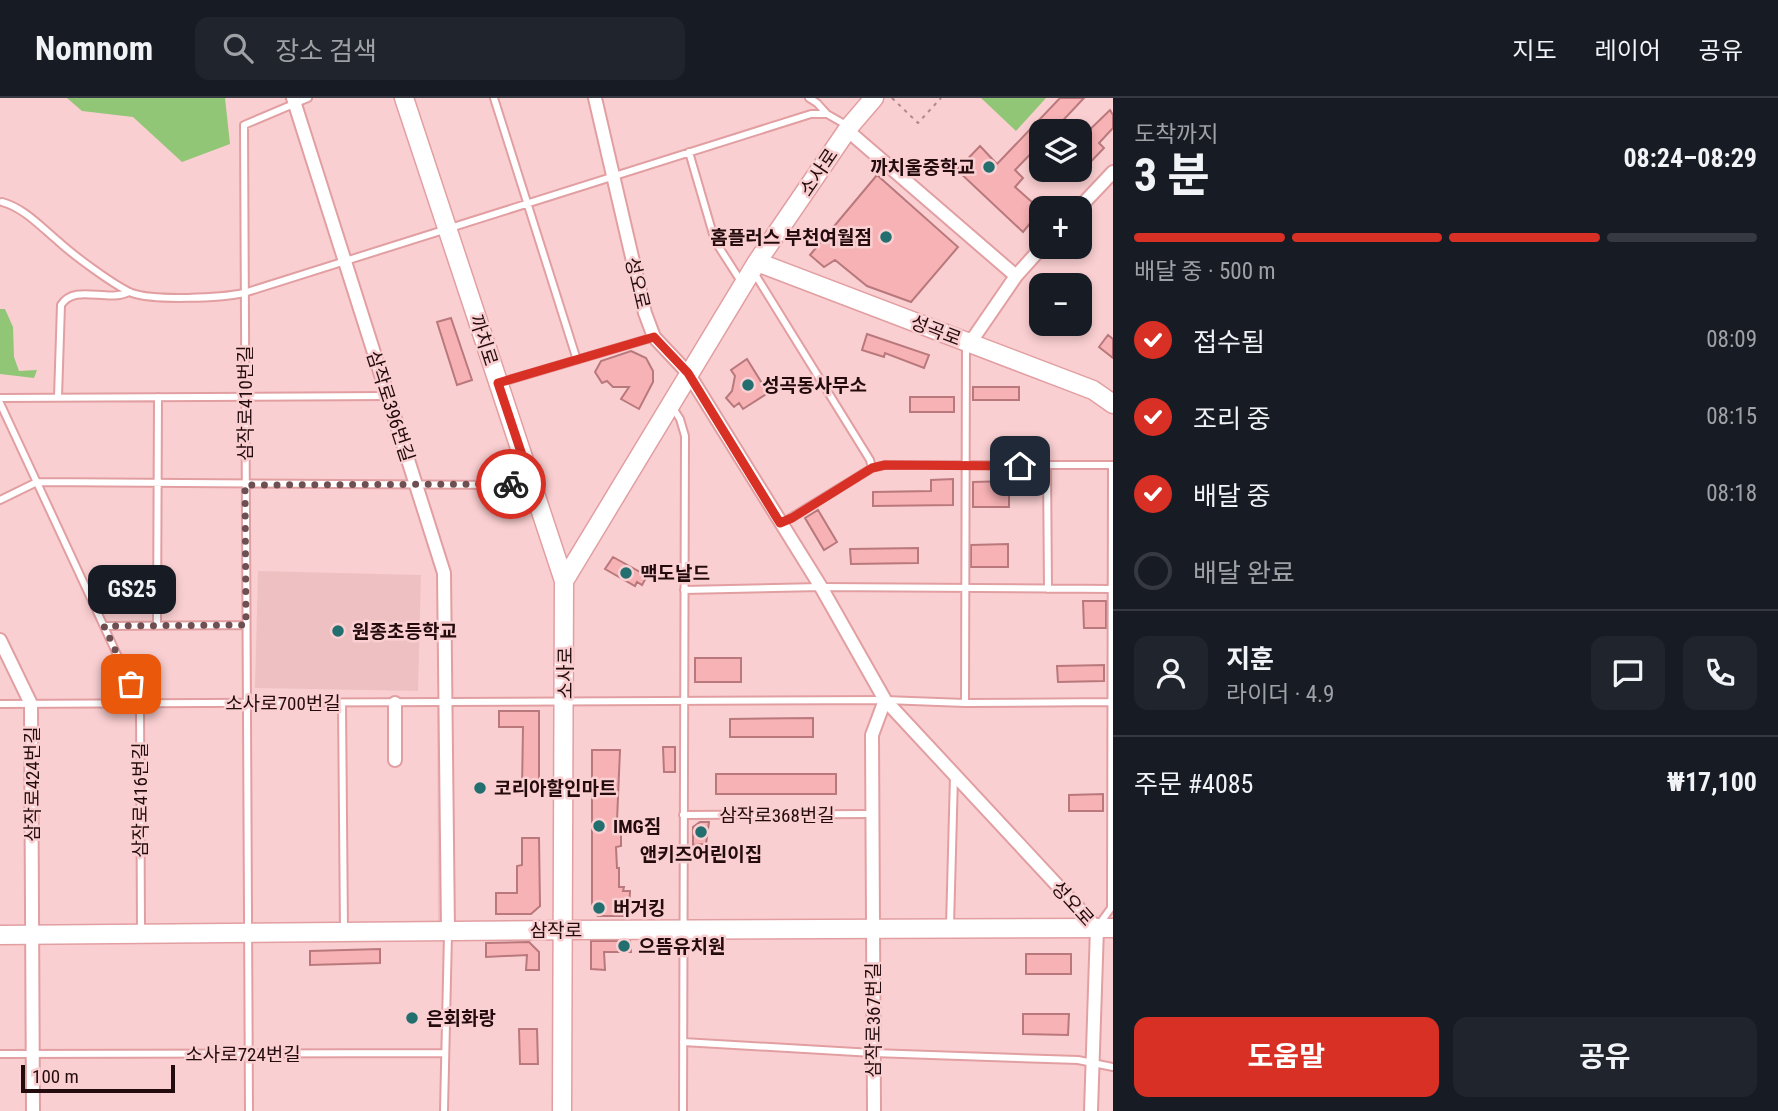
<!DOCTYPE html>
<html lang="ko">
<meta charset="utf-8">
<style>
body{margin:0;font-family:"Roboto Condensed","Noto Sans KR",sans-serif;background:#20242c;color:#f1f3f6;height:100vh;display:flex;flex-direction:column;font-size:26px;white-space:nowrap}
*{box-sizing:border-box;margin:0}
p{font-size:23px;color:#9ea1a6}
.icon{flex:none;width:38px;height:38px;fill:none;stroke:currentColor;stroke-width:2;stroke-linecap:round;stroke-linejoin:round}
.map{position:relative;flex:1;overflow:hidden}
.sheet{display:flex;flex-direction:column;background:#171b24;width:665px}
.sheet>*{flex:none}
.tools{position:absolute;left:1029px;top:21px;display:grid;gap:14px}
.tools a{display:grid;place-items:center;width:63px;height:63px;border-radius:14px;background:#171b24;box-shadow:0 4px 10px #0003;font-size:35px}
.scale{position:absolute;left:21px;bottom:18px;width:154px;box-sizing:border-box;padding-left:7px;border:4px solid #240c0e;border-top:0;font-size:19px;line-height:24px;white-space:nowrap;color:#240c0e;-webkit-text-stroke:5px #facfd1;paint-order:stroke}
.pin{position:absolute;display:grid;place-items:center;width:60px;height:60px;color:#fff;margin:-30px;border-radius:14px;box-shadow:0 4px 10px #0006}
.courier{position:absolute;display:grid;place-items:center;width:70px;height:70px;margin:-35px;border:5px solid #d93025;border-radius:50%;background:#fff;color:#222;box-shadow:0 2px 9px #0007}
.bubble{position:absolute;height:49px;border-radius:14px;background:#171b24;box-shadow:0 4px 10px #0003;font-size:23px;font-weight:700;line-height:49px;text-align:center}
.overview em{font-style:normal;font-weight:700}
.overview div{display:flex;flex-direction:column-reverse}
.overview{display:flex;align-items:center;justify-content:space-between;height:119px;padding:0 21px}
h1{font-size:46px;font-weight:700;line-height:52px}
.bar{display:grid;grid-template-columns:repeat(4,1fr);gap:10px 7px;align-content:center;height:84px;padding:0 21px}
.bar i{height:9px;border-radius:5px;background:#363941}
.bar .active{background:#d93025}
.bar p{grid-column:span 4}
.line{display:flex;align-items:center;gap:18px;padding:0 21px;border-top:2px solid #363941}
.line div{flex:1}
.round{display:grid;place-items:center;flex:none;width:74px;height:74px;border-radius:14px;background:#20242c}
ol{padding:0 21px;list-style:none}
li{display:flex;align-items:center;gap:21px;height:77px}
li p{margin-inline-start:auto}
li .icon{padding:7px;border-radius:50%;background:#d93025;color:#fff;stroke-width:4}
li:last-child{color:#9ea1a6}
li i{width:38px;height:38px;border:4px solid #363941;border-radius:50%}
.button{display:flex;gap:14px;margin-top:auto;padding:14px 21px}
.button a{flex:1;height:80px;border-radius:14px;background:#d93025;color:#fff;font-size:28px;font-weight:700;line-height:80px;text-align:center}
.button a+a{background:#20242c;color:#f1f3f6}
header{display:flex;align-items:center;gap:42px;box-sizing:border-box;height:98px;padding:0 35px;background:#171b24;border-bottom:2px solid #363941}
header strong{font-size:33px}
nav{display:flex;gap:38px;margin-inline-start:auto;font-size:24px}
.search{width:490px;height:63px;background:#20242c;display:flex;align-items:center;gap:18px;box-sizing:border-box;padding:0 24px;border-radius:14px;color:#9ea1a6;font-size:26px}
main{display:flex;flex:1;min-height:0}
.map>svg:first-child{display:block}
.built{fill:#efc0c2}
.green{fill:#91c677}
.building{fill:#f7b2b5;stroke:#b9797c;stroke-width:2}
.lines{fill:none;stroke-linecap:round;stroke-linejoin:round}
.lane-casing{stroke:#e29fa2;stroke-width:10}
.street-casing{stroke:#e29fa2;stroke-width:16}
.secondary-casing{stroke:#e29fa2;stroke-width:21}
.path{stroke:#ae8a8c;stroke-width:2;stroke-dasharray:3.5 5;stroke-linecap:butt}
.lane{stroke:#fff;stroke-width:6}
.street{stroke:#fff;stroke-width:12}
.secondary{stroke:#fff;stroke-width:18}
.done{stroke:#6f5052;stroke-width:7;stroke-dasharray:0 12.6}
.route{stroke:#d93025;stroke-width:9}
.poi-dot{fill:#236f6f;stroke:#facfd1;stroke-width:2.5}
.labels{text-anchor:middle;stroke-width:5;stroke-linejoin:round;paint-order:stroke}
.poi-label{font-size:19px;font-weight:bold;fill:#240c0e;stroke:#facfd1;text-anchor:start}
.street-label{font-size:19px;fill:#240c0e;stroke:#facfd1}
</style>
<header>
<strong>Nomnom</strong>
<div class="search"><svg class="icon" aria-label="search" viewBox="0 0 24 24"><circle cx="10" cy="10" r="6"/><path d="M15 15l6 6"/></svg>장소 검색</div>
<nav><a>지도</a><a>레이어</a><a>공유</a></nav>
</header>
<main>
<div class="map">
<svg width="1113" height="1013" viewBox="0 0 1113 1013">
<rect width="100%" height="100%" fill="#facfd1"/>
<!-- built -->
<path class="built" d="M258,473L421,477L418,593L255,590Z
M437,610H449L450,823H438Z"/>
<!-- green -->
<path class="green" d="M67,0H225L230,46L182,64L133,19L82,13Z
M981,0H1046L1016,33Z
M0,211H5L13,229L14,259L19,273L37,272L34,280L0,276Z"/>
<!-- building -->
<path class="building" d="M1060,0H1084L1053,33H1041V45L1015,72L1023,80L1015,89L1041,112L1023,134L957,72L980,48L997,66Z
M1110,12L1113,17V30L1099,45L1104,50L1080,75V41Z
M877,77L958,149L911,204L867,188L835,162L824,169L810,157Z
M451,220L472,282L457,287L437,224Z
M867,236L929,257L924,270L885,255L884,259L862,252Z
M1108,237L1113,241V260L1099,249Z
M631,253L646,260L653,273V284L639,311L621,301L629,289H613L607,283L602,285L595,274L601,263Z
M747,261L768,295L743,311L739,305L734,309L726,300L732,293L735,278L731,272Z
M973,289H1019V302H973Z
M910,299H954V314H910Z
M953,381V407L873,408V394L931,393V382Z
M1009,383V409H973V384Z
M818,412L837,444L824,452L805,420Z
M1008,446V469H971V447Z
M918,450V465L851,466L850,451Z
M613,459L647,478L642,487L637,484L635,488L605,471Z
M1083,503H1106V530H1084Z
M695,560H741V584H695Z
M1104,567V583L1058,584L1057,568Z
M499,613H539V692H522L523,629H499Z
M813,620V639H730V621Z
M663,649H675V674H664Z
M592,652H620L617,723H621V748L616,749L617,770H619V789H624L623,793H630L629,818H598L592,811Z
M716,676H836V696H716Z
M1103,696V713H1069V697Z
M700,724H709L706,746L693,747V729Z
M522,740H539L540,808L531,816H496V795H517V768L522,767Z
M591,843H630L631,854H604L605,872L591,871Z
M529,844L539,854V872H526L527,857L486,859V845Z
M380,851V865L310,867V853Z
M1026,856H1071V876H1026Z
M1023,916H1069L1068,937L1023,936Z
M519,931H537L538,966H520Z"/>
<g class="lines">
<!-- lane casing -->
<g class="lane-casing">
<path id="lane" d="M494,0L577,262
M809,0L817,5L827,16
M689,54L715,143L742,185
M2,104C24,110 40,128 58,143C73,157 115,188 132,195C154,203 221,200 244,195L811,16H827L848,28
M753,173L870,362L872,370
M502,284L654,239
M58,299L61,207C75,185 107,205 129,194
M0,300L387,298
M0,305L140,606L141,834
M673,310L680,321L685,338L683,1013
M1047,368L1048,491
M0,402L37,384L508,387L528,378
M782,425L872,370L885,367H1113
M684,492L821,489L1113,491
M104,528L246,527
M157,528L158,299
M342,605L344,832
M965,605L966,246
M0,606L885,602L965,605L1113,604
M683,717L871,716
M950,828L954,678
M1098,828L1111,810L1112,368
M683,944L873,955L1078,962L1113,969
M0,956L445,955
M249,1013L244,27L308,0
M444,1013L448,836"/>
</g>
<!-- street casing -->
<g class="street-casing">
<path id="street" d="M293,0L444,475L448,833
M595,0L645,215L654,239L688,275L821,489L885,602L1097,830L1091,1013
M847,32L1016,178
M1079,110L1113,74
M970,245L1016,178L1042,149
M0,542L31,606L33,1013
M395,605V662
M874,1013L872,637L885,602"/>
</g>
<!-- secondary casing -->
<g class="secondary-casing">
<path id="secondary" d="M404,0L564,483
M757,164L1093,292L1113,306
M0,837L564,832L1113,830
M562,1013L564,483L757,164L850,28L874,0"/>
</g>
<!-- path -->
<path class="path" d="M892,0L918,25L941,0"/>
<!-- lane -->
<use href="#lane" class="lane"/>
<!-- street -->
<use href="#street" class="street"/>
<!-- secondary -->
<use href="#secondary" class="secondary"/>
</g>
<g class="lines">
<!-- done -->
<path class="done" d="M131,586L104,528L246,527L245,387L511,386"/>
<!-- route -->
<path class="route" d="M511,386L529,378L498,285L654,239L688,275L780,425L792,420L872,370L885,367L1020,368"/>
</g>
<!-- markers -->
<g class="poi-dot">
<circle cx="989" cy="69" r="7"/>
<circle cx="886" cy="139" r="7"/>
<circle cx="748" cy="287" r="7"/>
<circle cx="626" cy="475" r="7"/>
<circle cx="338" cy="533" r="7"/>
<circle cx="480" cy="690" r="7"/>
<circle cx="599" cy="728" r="7"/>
<circle cx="701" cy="734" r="7"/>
<circle cx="599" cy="810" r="7"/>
<circle cx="624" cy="848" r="7"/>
<circle cx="412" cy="920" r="7"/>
</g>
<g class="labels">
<!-- poi labels -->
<g class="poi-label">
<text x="975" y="76" text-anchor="end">까치울중학교</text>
<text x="872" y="146" text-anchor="end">홈플러스 부천여월점</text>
<text x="762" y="294">성곡동사무소</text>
<text x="640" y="482">맥도날드</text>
<text x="352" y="540">원종초등학교</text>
<text x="494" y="697">코리아할인마트</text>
<text x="613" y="735">IMG짐</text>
<text x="701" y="763" text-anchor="middle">앤키즈어린이집</text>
<text x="613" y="817">버거킹</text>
<text x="638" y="855">으뜸유치원</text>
<text x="426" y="927">은회화랑</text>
</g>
<!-- street labels -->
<g class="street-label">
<text transform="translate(818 74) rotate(-56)" y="7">소사로</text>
<text transform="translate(638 185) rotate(77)" y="7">성오로</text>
<text transform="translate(936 232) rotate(21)" y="7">성곡로</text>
<text transform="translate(484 242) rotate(72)" y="7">까치로</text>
<text transform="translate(245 305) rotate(-90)" y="7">삼작로410번길</text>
<text transform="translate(391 308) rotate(72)" y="7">삼작로396번길</text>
<text transform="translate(565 575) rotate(-90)" y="7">소사로</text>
<text x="283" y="612">소사로700번길</text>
<text transform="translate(32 686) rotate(-90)" y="7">삼작로424번길</text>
<text transform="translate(140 702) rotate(-90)" y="7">삼작로416번길</text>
<text x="777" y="724">삼작로368번길</text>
<text transform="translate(1073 805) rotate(48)" y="7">성오로</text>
<text x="556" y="839">삼작로</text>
<text transform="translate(873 922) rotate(-90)" y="7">삼작로367번길</text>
<text x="243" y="963">소사로724번길</text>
</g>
</g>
</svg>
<div class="tools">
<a><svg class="icon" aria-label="layers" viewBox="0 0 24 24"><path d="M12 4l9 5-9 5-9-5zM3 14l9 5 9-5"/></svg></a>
<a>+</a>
<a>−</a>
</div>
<div class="scale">100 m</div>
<div class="pin" style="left:131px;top:586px;background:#ea580c"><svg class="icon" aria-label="bag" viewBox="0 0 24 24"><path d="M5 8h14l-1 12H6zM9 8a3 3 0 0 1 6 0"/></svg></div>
<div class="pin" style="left:1020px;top:368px;background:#1f2937"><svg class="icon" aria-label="home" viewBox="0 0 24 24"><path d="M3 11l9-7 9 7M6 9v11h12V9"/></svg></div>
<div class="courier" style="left:511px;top:386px"><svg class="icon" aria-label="bike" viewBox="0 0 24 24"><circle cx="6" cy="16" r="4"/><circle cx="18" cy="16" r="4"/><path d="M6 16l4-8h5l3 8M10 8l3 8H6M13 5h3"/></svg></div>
<div class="bubble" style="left:88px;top:467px;width:88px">GS25</div>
</div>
<section class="sheet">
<div class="overview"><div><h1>3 분</h1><p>도착까지</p></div><em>08:24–08:29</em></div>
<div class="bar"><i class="active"></i><i class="active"></i><i class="active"></i><i></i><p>배달 중 · 500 m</p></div>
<ol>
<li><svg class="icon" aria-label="check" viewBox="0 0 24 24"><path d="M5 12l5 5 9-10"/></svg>접수됨<p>08:09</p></li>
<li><svg class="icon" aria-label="check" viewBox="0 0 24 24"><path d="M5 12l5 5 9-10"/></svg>조리 중<p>08:15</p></li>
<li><svg class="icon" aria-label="check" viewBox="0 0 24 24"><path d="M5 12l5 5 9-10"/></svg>배달 중<p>08:18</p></li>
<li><i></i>배달 완료</li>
</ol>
<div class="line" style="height:126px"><a class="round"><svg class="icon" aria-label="person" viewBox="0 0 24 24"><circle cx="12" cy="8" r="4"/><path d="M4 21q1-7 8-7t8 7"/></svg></a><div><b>지훈</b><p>라이더 · 4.9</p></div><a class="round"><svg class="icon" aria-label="chat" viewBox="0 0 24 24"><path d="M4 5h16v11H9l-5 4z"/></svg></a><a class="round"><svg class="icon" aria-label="phone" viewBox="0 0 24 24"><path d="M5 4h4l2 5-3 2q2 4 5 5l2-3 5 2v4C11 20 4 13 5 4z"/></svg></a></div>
<div class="line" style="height:91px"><div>주문 #4085</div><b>₩17,100</b></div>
<div class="button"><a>도움말</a><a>공유</a></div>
</section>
</main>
